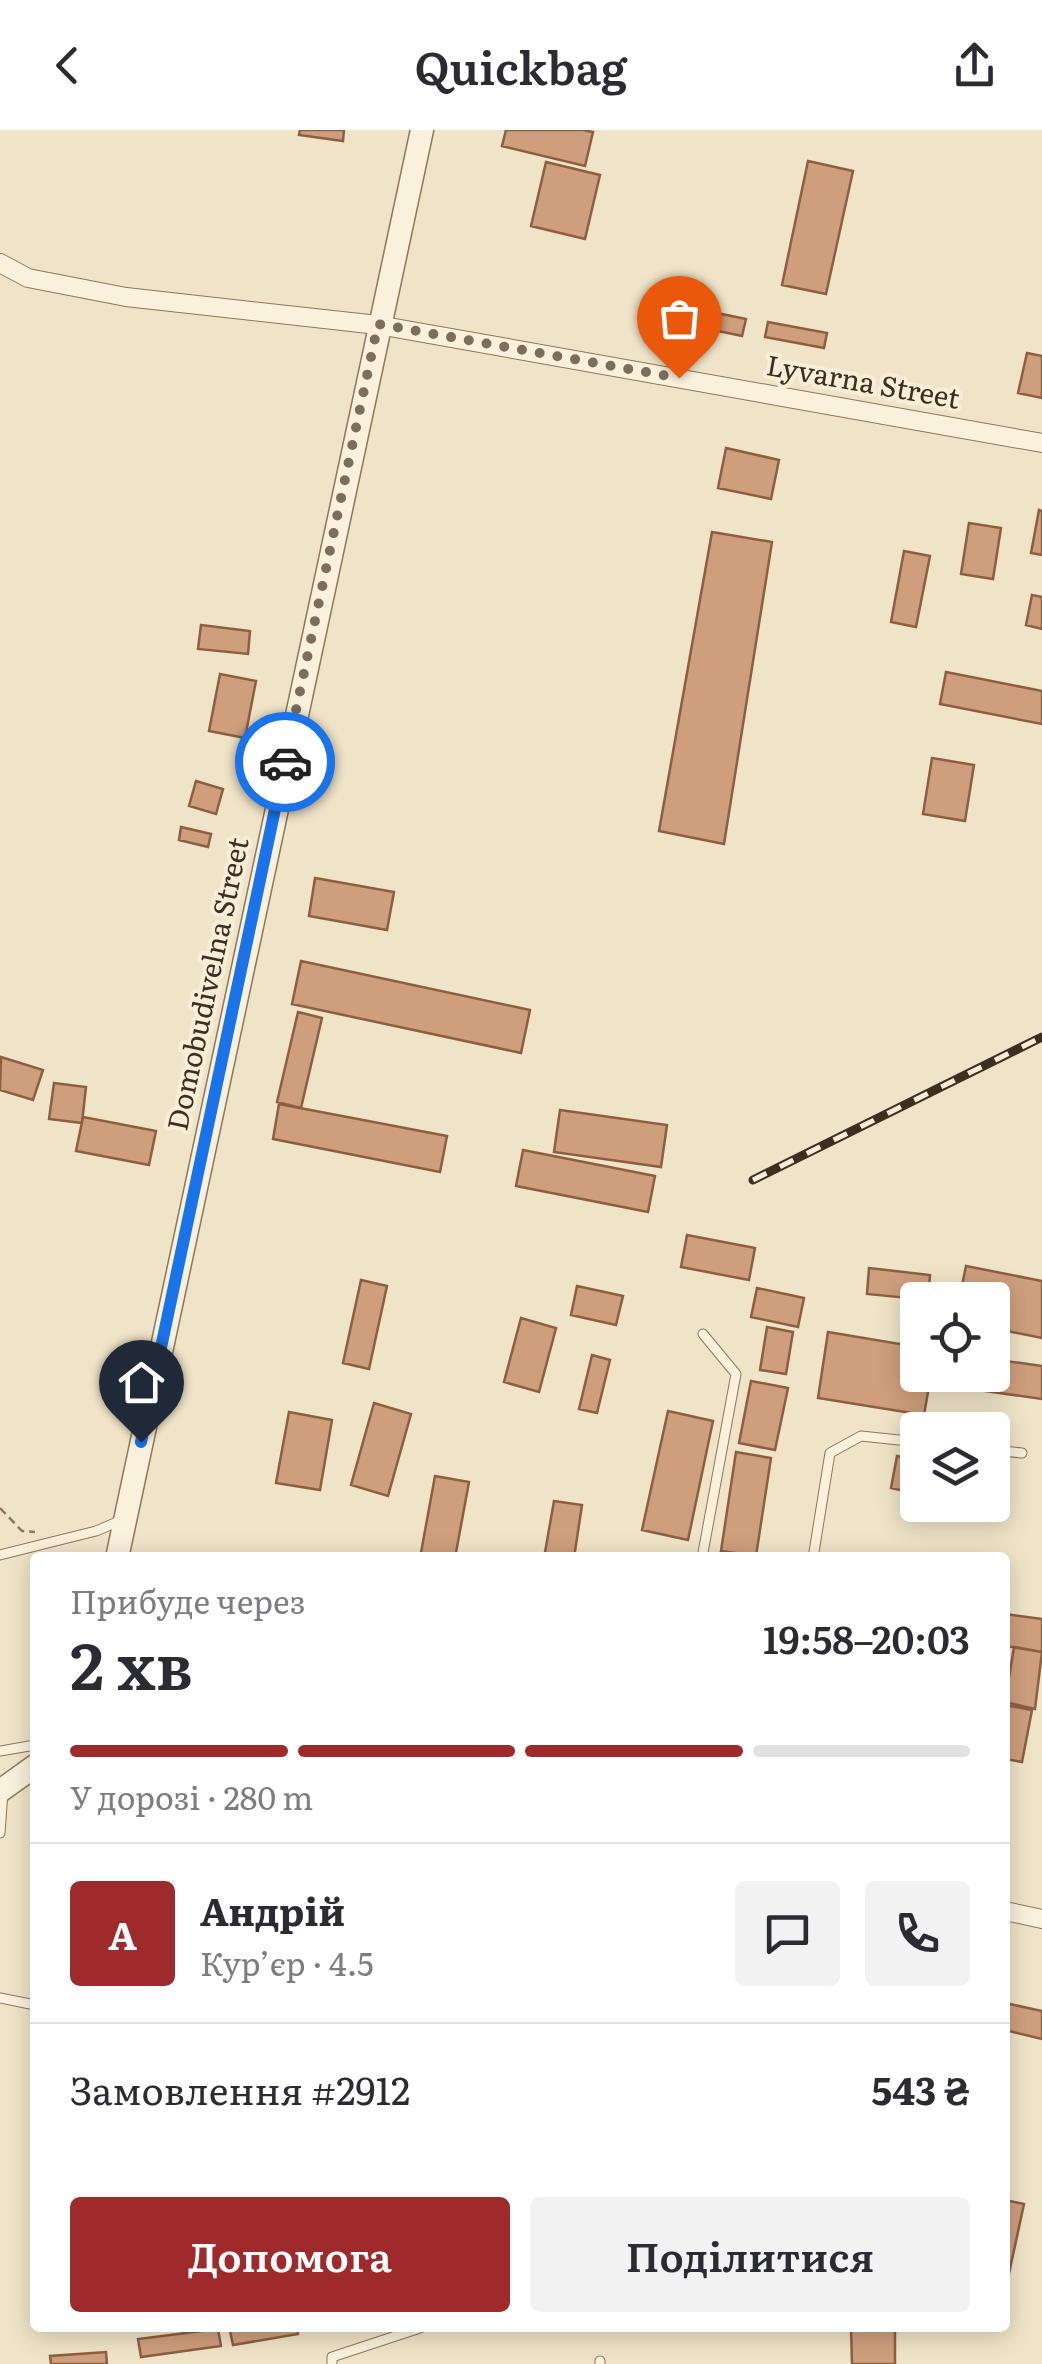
<!DOCTYPE html>
<html lang="uk">
<meta charset="utf-8">
<style>
body{margin:0;font-family:Literata,serif;background:#f2f2f3;color:#2b2b33;height:100vh;display:flex;flex-direction:column;font-size:38px;white-space:nowrap}
*{box-sizing:border-box;margin:0}
p{font-size:32px;color:#7c7c81}
.icon{flex:none;width:55px;height:55px;fill:none;stroke:currentColor;stroke-width:2;stroke-linecap:round;stroke-linejoin:round}
.map{position:relative;flex:1;overflow:hidden}
.details{position:absolute;left:30px;top:1422px;width:980px;height:780px;display:flex;flex-direction:column;background:#fff;border-radius:10px;box-shadow:0 5px 25px #0003}
.details>*{flex:none}
.buttons{position:absolute;left:900px;top:1152px;display:grid;gap:20px}
.buttons a{display:grid;place-items:center;width:110px;height:110px;border-radius:10px;background:#fff;box-shadow:0 5px 25px #0003;font-size:50px}
.pin{position:absolute;display:grid;place-items:center;width:85px;height:85px;color:#fff;margin:-102px -42px;border-radius:50% 50% 50% 0;rotate:-45deg;box-shadow:0 0 10px #0007}
.pin .icon{rotate:45deg}
.courier{position:absolute;display:grid;place-items:center;width:100px;height:100px;margin:-50px;border:8px solid #1a73e8;border-radius:50%;background:#fff;color:#222;box-shadow:0 2px 12px #0007}
.headline em{font-style:normal;font-weight:600}
.headline div{display:flex;flex-direction:column-reverse}
.headline{display:flex;align-items:center;justify-content:space-between;height:170px;padding:0 40px}
h1{font-size:65px;font-weight:600;line-height:75px}
.bar{display:grid;grid-template-columns:repeat(4,1fr);gap:15px 10px;align-content:center;height:120px;padding:0 40px}
.bar i{height:12px;border-radius:8px;background:#e1e1e2}
.bar .current{background:#9e2a2b}
.bar p{grid-column:span 4}
.line{display:flex;align-items:center;gap:25px;padding:0 40px;border-top:2px solid #e1e1e2}
.line div{flex:1}
.round{display:grid;place-items:center;flex:none;width:105px;height:105px;border-radius:10px;background:#f2f2f3}
.cta{display:flex;gap:20px;margin-top:auto;padding:20px 40px}
.cta a{flex:1;height:115px;border-radius:10px;background:#9e2a2b;color:#fff;font-size:40px;font-weight:600;line-height:115px;text-align:center}
.cta a+a{background:#f2f2f3;color:#2b2b33}
header{display:flex;justify-content:space-between;align-items:center;height:130px;padding:0 40px;background:#fff;font-size:45px;font-weight:600}
.map>svg:first-child{display:block}
.building{fill:#cf9f7d;stroke:#8d5f41;stroke-width:2.5}
.lines{fill:none;stroke-linecap:round;stroke-linejoin:round}
.service-casing{stroke:#8d765c;stroke-width:11}
.minor-casing{stroke:#8d765c;stroke-width:20}
.tertiary-casing{stroke:#8d765c;stroke-width:25}
.path{stroke:#8d765c;stroke-width:2.5;stroke-dasharray:8 5;stroke-linecap:butt}
.service{stroke:#faf1dc;stroke-width:9}
.minor{stroke:#faf1dc;stroke-width:18}
.tertiary{stroke:#faf1dc;stroke-width:22}
.rail-casing{stroke:#3d2e20;stroke-width:9}
.rail{stroke:#f7eed8;stroke-width:5;stroke-dasharray:15;stroke-linecap:butt}
.done{stroke:#7c6e5b;stroke-width:10;stroke-dasharray:0 18}
.route{stroke:#1a73e8;stroke-width:12}
.labels{text-anchor:middle;stroke-width:8;stroke-linejoin:round;paint-order:stroke}
.street-label{font-size:28px;fill:#3d2e20;stroke:#f7eed8}
</style>
<header><svg class="icon" aria-label="back" viewBox="0 0 24 24"><path d="M15 5l-7 7 7 7"/></svg>Quickbag<svg class="icon" aria-label="share" viewBox="0 0 24 24"><path d="M12 15V3M7 8l5-5 5 5M5 13v7h14v-7"/></svg></header>
<div class="map">
<svg width="1042" height="2234" viewBox="0 0 1042 2234">
<rect width="100%" height="100%" fill="#f0e4c8"/>
<!-- building -->
<path class="building" d="M300,0H344L343,11L299,5Z
M506,0H583L593,2L585,36L502,16Z
M808,31L853,41L826,164L782,155Z
M546,32L600,45L585,109L531,96Z
M659,171L746,189L742,206L656,188Z
M768,192L827,203L824,218L765,207Z
M1027,223L1042,226V268L1018,263Z
M726,318L779,330L771,369L718,358Z
M1039,380L1042,381V425L1031,423Z
M969,393L1001,398L993,449L961,444Z
M712,402L772,412L724,714L659,701Z
M904,421L930,426L916,497L891,492Z
M1032,465L1042,467V499L1026,495Z
M201,495L250,501L248,524L198,519Z
M946,542L1042,561V594L940,574Z
M220,544L256,551L245,608L209,601Z
M932,628L974,635L965,691L923,684Z
M196,651L223,659L216,684L189,676Z
M181,697L211,704L208,717L179,710Z
M315,748L394,762L387,800L309,786Z
M301,831L530,880L521,923L292,874Z
M298,882L322,888L301,978L277,972Z
M1,927L43,940L33,970L0,960Z
M54,953L86,957L82,993L49,989Z
M279,974L447,1006L440,1042L273,1009Z
M560,980L667,995L661,1037L554,1022Z
M83,987L156,1001L149,1035L76,1021Z
M523,1020L655,1046L648,1082L516,1056Z
M687,1105L755,1118L749,1150L681,1137Z
M966,1136L1042,1151V1208L992,1198V1170H959Z
M869,1138L930,1145L928,1170L867,1164Z
M361,1150L387,1156L369,1239L343,1233Z
M577,1156L623,1166L616,1195L571,1185Z
M757,1158L804,1168L798,1197L751,1187Z
M521,1188L556,1198L539,1262L504,1252Z
M767,1197L793,1202L786,1244L760,1240Z
M828,1202L918,1217V1245H931L924,1285L818,1268Z
M592,1225L610,1230L597,1283L579,1279Z
M992,1229L1042,1236V1269L978,1260L980,1245H992Z
M751,1251L788,1258L775,1320L739,1313Z
M374,1273L411,1284L388,1366L351,1355Z
M668,1281L713,1291L688,1410L642,1400Z
M289,1282L332,1290L320,1360L276,1353Z
M736,1322L771,1328L756,1426L721,1421Z
M897,1326L918,1330V1364L891,1358Z
M435,1346L469,1352L455,1428H420Z
M554,1371L582,1375L574,1428H544Z
M1005,1484L1042,1489V1522L1005,1516Z
M1014,1517L1042,1522L1035,1579L1005,1572Z
M1005,1575L1032,1580L1022,1632L1005,1629Z
M1005,1873L1042,1881V1909L1005,1900Z
M1005,2070L1024,2074L1005,2162Z
M253,2198H297L298,2204L233,2215L230,2201Z
M851,2198H895V2234H852Z
M218,2199L221,2216L141,2227L138,2209Z
M106,2222L107,2234H51L50,2226Z"/>
<g class="lines">
<!-- service casing -->
<g class="service-casing">
<path id="service" d="M992,1320L1022,1323
M0,1425L96,1401L122,1390
M702,1428L736,1244L703,1204
M813,1428L830,1323L861,1306L918,1312
M0,1621L35,1615
M0,1703L3,1662
M0,1868L35,1875
M332,2234V2227L420,2198
M600,2234V2231"/>
</g>
<!-- minor casing -->
<g class="minor-casing">
<path id="minor" d="M0,133L28,148L126,167L378,195L1042,313
M1005,1781L1042,1789"/>
</g>
<!-- tertiary casing -->
<g class="tertiary-casing">
<path id="tertiary" d="M117,1428L422,0
M0,1661L35,1636"/>
</g>
<!-- path -->
<path class="path" d="M0,1378L22,1401L35,1402"/>
<!-- service -->
<use href="#service" class="service"/>
<!-- minor -->
<use href="#minor" class="minor"/>
<!-- tertiary -->
<use href="#tertiary" class="tertiary"/>
<!-- rail casing -->
<g class="rail-casing">
<path id="rail" d="M753,1050L1042,907"/>
</g>
<!-- rail -->
<use href="#rail" class="rail"/>
</g>
<g class="lines">
<!-- done -->
<path class="done" d="M285,632L378,194L679,248"/>
<!-- route -->
<path class="route" d="M141,1312L285,632"/>
</g>
<g class="labels">
<!-- street labels -->
<g class="street-label">
<text transform="translate(863 252) rotate(10)" y="10">Lyvarna Street</text>
<text transform="translate(208 854) rotate(-78)" y="10">Domobudivelna Street</text>
</g>
</g>
</svg>
<div class="buttons">
<a><svg class="icon" aria-label="locate" viewBox="0 0 24 24"><circle cx="12" cy="12" r="6"/><path d="M12 2v4M12 18v4M2 12h4M18 12h4"/></svg></a>
<a><svg class="icon" aria-label="layers" viewBox="0 0 24 24"><path d="M12 4l9 5-9 5-9-5zM3 14l9 5 9-5"/></svg></a>
</div>
<div class="pin" style="left:679px;top:248px;background:#ea580c"><svg class="icon" aria-label="bag" viewBox="0 0 24 24"><path d="M5 8h14l-1 12H6zM9 8a3 3 0 0 1 6 0"/></svg></div>
<div class="pin" style="left:141px;top:1312px;background:#1f2937"><svg class="icon" aria-label="home" viewBox="0 0 24 24"><path d="M3 11l9-7 9 7M6 9v11h12V9"/></svg></div>
<div class="courier" style="left:285px;top:632px"><svg class="icon" aria-label="car" viewBox="0 0 24 24"><path d="M5 17H2v-5l4-1 3-4h7l3 4 3 1v5h-3M9 17h6M6 11h13"/><circle cx="7" cy="17" r="2"/><circle cx="17" cy="17" r="2"/></svg></div>
<section class="details">
<div class="headline"><div><h1>2 хв</h1><p>Прибуде через</p></div><em>19:58–20:03</em></div>
<div class="bar"><i class="current"></i><i class="current"></i><i class="current"></i><i></i><p>У дорозі · 280 m</p></div>
<div class="line" style="height:180px"><b class="round" style="background:#9e2a2b;color:#fff">А</b><div><b>Андрій</b><p>Кур’єр · 4.5</p></div><a class="round"><svg class="icon" aria-label="chat" viewBox="0 0 24 24"><path d="M4 5h16v11H9l-5 4z"/></svg></a><a class="round"><svg class="icon" aria-label="phone" viewBox="0 0 24 24"><path d="M5 4h4l2 5-3 2q2 4 5 5l2-3 5 2v4C11 20 4 13 5 4z"/></svg></a></div>
<div class="line" style="height:130px"><div>Замовлення #2912</div><b>543 ₴</b></div>
<div class="cta"><a>Допомога</a><a>Поділитися</a></div>
</section>
</div>
